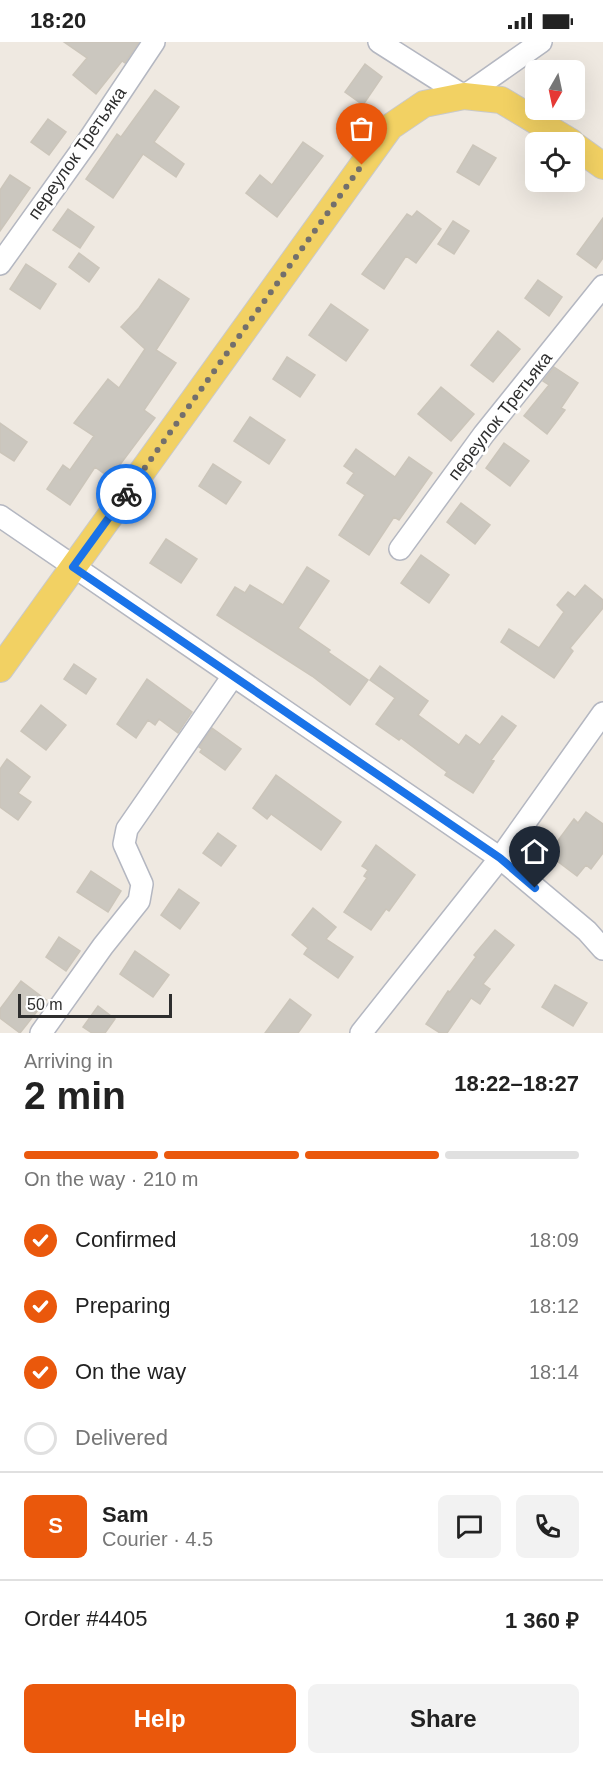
<!DOCTYPE html>
<meta charset="utf-8">
<style>
body{margin:0;font-family:Helvetica,sans-serif;background:#f2f2f2;color:#222;height:100vh;display:flex;flex-direction:column;font-size:22px;white-space:nowrap}
*{box-sizing:border-box;margin:0}
p{font-size:20px;color:#767676}
.icon{flex:none;width:33px;height:33px;fill:none;stroke:currentColor;stroke-width:2;stroke-linecap:round;stroke-linejoin:round}
.map{position:relative;height:991px;overflow:hidden}
.side{display:flex;flex-direction:column;background:#fff;flex:1}
.side>*{flex:none}
.needle{width:39px;rotate:189deg}
.buttons{position:absolute;left:525px;top:18px;display:grid;gap:12px}
.buttons a{display:grid;place-items:center;width:60px;height:60px;border-radius:9px;background:#fff;box-shadow:0 6px 24px #0002;font-size:30px}
.scale{position:absolute;left:18px;bottom:15px;width:154px;box-sizing:border-box;padding-left:6px;border:3px solid #2e2e2e;border-top:0;font-size:16px;line-height:21px;white-space:nowrap;color:#2e2e2e;-webkit-text-stroke:4px #fff;paint-order:stroke}
.pin{position:absolute;display:grid;place-items:center;width:51px;height:51px;color:#fff;margin:-62px -26px;border-radius:50% 50% 50% 0;rotate:-45deg;box-shadow:0 0 6px #0007}
.pin .icon{rotate:45deg}
.courier{position:absolute;display:grid;place-items:center;width:60px;height:60px;margin:-30px;border:4px solid #1a73e8;border-radius:50%;background:#fff;color:#222;box-shadow:0 2px 8px #0007}
.headline em{font-style:normal;font-weight:700}
.headline div{display:flex;flex-direction:column-reverse}
.headline{display:flex;align-items:center;justify-content:space-between;height:102px;padding:0 24px}
h1{font-size:39px;font-weight:700;line-height:45px}
.bar{display:grid;grid-template-columns:repeat(4,1fr);gap:9px 6px;align-content:center;height:72px;padding:0 24px}
.bar i{height:8px;border-radius:4px;background:#e0e0e0}
.bar .selected{background:#ea580c}
.bar p{grid-column:span 4}
.line{display:flex;align-items:center;gap:15px;padding:0 24px;border-top:2px solid #e0e0e0}
.line div{flex:1}
.round{display:grid;place-items:center;flex:none;width:63px;height:63px;border-radius:9px;background:#f2f2f2}
ol{padding:0 24px;list-style:none}
li{display:flex;align-items:center;gap:18px;height:66px}
li p{margin-inline-start:auto}
li .icon{padding:6px;border-radius:50%;background:#ea580c;color:#fff;stroke-width:4}
li:last-child{color:#767676}
li i{width:33px;height:33px;border:3px solid #e0e0e0;border-radius:50%}
.button{display:flex;gap:12px;margin-top:auto;padding:12px 24px}
.button a{flex:1;height:69px;border-radius:9px;background:#ea580c;color:#fff;font-size:24px;font-weight:700;line-height:69px;text-align:center}
.button a+a{background:#f2f2f2;color:#222}
.status{display:flex;justify-content:space-between;align-items:center;height:42px;padding:0 30px;background:#fff;direction:ltr}
.status svg{height:16px;fill:currentColor}
.map>svg:first-child{display:block}
.building{fill:#cbc7bf;stroke:#cbc5ba;stroke-width:1.5}
.lines{fill:none;stroke-linecap:round;stroke-linejoin:round}
.minor-casing{stroke:#b4b7c1;stroke-width:24}
.major-casing{stroke:#c9c9c9;stroke-width:28}
.minor{stroke:#fff;stroke-width:21}
.major{stroke:#f2d163;stroke-width:26}
.done{stroke:#726f6d;stroke-width:6;stroke-dasharray:0 10.8}
.route{stroke:#1a73e8;stroke-width:8}
.labels{text-anchor:middle;stroke-width:6;stroke-linejoin:round;paint-order:stroke}
.street-label{font-size:18px;fill:#2e2e2e;stroke:#fff}
</style>
<div class="status"><b>18:20</b><svg viewBox="0 0 49 12"><path d="M0 12V9h3v3zM5 12V6h3v6zM10 12V3h3v9zM15 12V0h3v12zM26 1h20v11H26zM47 4h2v5h-2z"/></svg></div>
<div class="map">
<svg width="603" height="991" viewBox="0 0 603 991">
<rect width="100%" height="100%" fill="#efe9e1"/>
<!-- building -->
<path class="building" d="M64,0H139L125,21L122,19L96,52L73,33L87,16Z
M365,22L382,35L363,63L345,50Z
M155,48L179,65L154,100L184,122L176,135L143,112L113,156L86,137L117,92L121,95Z
M48,77L66,90L49,113L31,100Z
M303,100L323,114L277,175L246,151L260,133L272,143Z
M473,103L496,116L479,143L457,130Z
M10,133L30,146L0,189V148Z
M68,167L94,185L80,206L53,188Z
M417,169L441,187L416,221L406,214L384,247L362,232L407,172L412,175Z
M603,176V216L596,226L577,212Z
M453,179L469,189L454,212L438,202Z
M79,211L99,226L89,240L69,225Z
M26,222L56,242L40,267L10,247Z
M159,237L189,257L156,308L176,321L144,368L155,376L110,436L95,425L70,463L47,447L63,423L70,428L94,394L74,381L108,337L119,346L145,307L121,285L139,266Z
M538,238L562,255L549,274L525,256Z
M331,262L368,288L346,319L309,293Z
M498,289L520,307L493,340L471,323Z
M287,315L315,333L300,355L273,337Z
M554,325L578,341L561,366L565,368L547,392L524,374L549,343L543,339Z
M441,345L474,372L451,399L418,372Z
M250,375L285,398L269,422L234,399Z
M0,381L27,400L14,419L0,410Z
M504,401L529,419L510,444L486,426Z
M356,407L395,435L409,415L432,431L399,478L394,475L369,513L339,493L365,453L347,441L354,431L344,424Z
M213,422L241,440L226,462L199,444Z
M461,461L490,483L475,502L447,480Z
M166,497L197,517L181,541L150,521Z
M421,513L449,533L429,561L401,541Z
M307,525L329,539L298,586L330,608L328,610L368,638L350,663L312,634L217,573L235,545L245,551L250,543L283,563Z
M585,543L603,558V566L570,606L573,609L554,636L501,600L509,587L539,606L564,570L557,563L568,550L575,555Z
M74,622L96,637L86,652L64,637Z
M380,624L428,659L418,673L459,703L466,693L480,703L502,674L516,684L491,718L494,719L473,751L445,733L447,730L401,696L399,698L376,682L395,656L370,638Z
M147,637L192,670L178,691L159,677L155,683L148,678L136,696L117,682Z
M41,663L66,683L46,708L21,689Z
M212,686L241,707L225,728L200,710L202,707L199,705Z
M7,717L30,735L18,751L31,760L18,778L0,765V727Z
M276,733L341,780L321,808L271,772L267,777L253,766Z
M586,770L603,782V811L591,827L586,823L577,834L548,812L574,777L578,781Z
M218,791L236,804L221,824L203,811Z
M376,803L415,833L389,869L386,867L371,888L344,870L367,836L364,834L368,828L362,824Z
M91,829L121,849L108,870L77,850Z
M179,847L199,861L180,887L161,873Z
M313,866L336,885L326,897L353,915L338,936L304,912L308,906L292,893Z
M495,888L514,903L483,942L490,947L480,962L471,956L447,991H440L426,982L448,949L450,950L476,915L474,913Z
M59,895L80,909L66,929L46,915Z
M135,909L169,933L153,955L120,932Z
M21,939L46,958L20,991L0,976V967Z
M555,943L587,961L573,984L542,965Z
M290,957L311,973L298,991H265Z
M98,964L115,977L105,991H92L83,985Z"/>
<g class="lines">
<!-- minor casing -->
<g class="minor-casing">
<path id="minor" d="M379,0L464,54L541,0
M0,222L86,102L154,0
M0,474L500,816L587,889L603,907
M400,507L484,392L603,244
M41,991L103,904L139,859L142,842L124,802L127,787L233,634
M361,991L500,816L603,671"/>
</g>
<!-- major casing -->
<g class="major-casing">
<path id="major" d="M574,103L603,124
M0,627L390,85L424,62L464,54L501,58L571,100"/>
</g>
<!-- minor -->
<use href="#minor" class="minor"/>
<!-- major -->
<use href="#major" class="major"/>
</g>
<g class="lines">
<!-- done -->
<path class="done" d="M126,452L362,123"/>
<!-- route -->
<path class="route" d="M126,452L73,525L500,816L535,846"/>
</g>
<g class="labels">
<!-- street labels -->
<g class="street-label">
<text transform="translate(77 111) rotate(-55)" y="6">переулок Третьяка</text>
<text transform="translate(500 374) rotate(-52)" y="6">переулок Третьяка</text>
</g>
</g>
</svg>
<div class="buttons">
<a><svg class="needle" viewBox="-14 -14 28 28"><path d="M0-13l5 13h-10z" fill="#e53935"/><path d="M0 13l5-13h-10z" fill="#767676"/></svg></a>
<a><svg class="icon" aria-label="locate" viewBox="0 0 24 24"><circle cx="12" cy="12" r="6"/><path d="M12 2v4M12 18v4M2 12h4M18 12h4"/></svg></a>
</div>
<div class="scale">50 m</div>
<div class="pin" style="left:362px;top:123px;background:#ea580c"><svg class="icon" aria-label="bag" viewBox="0 0 24 24"><path d="M5 8h14l-1 12H6zM9 8a3 3 0 0 1 6 0"/></svg></div>
<div class="pin" style="left:535px;top:846px;background:#1f2937"><svg class="icon" aria-label="home" viewBox="0 0 24 24"><path d="M3 11l9-7 9 7M6 9v11h12V9"/></svg></div>
<div class="courier" style="left:126px;top:452px"><svg class="icon" aria-label="bike" viewBox="0 0 24 24"><circle cx="6" cy="16" r="4"/><circle cx="18" cy="16" r="4"/><path d="M6 16l4-8h5l3 8M10 8l3 8H6M13 5h3"/></svg></div>
</div>
<section class="side">
<div class="headline"><div><h1>2 min</h1><p>Arriving in</p></div><em>18:22–18:27</em></div>
<div class="bar"><i class="selected"></i><i class="selected"></i><i class="selected"></i><i></i><p>On the way · 210 m</p></div>
<ol>
<li><svg class="icon" aria-label="check" viewBox="0 0 24 24"><path d="M5 12l5 5 9-10"/></svg>Confirmed<p>18:09</p></li>
<li><svg class="icon" aria-label="check" viewBox="0 0 24 24"><path d="M5 12l5 5 9-10"/></svg>Preparing<p>18:12</p></li>
<li><svg class="icon" aria-label="check" viewBox="0 0 24 24"><path d="M5 12l5 5 9-10"/></svg>On the way<p>18:14</p></li>
<li><i></i>Delivered</li>
</ol>
<div class="line" style="height:108px"><b class="round" style="background:#ea580c;color:#fff">S</b><div><b>Sam</b><p>Courier · 4.5</p></div><a class="round"><svg class="icon" aria-label="chat" viewBox="0 0 24 24"><path d="M4 5h16v11H9l-5 4z"/></svg></a><a class="round"><svg class="icon" aria-label="phone" viewBox="0 0 24 24"><path d="M5 4h4l2 5-3 2q2 4 5 5l2-3 5 2v4C11 20 4 13 5 4z"/></svg></a></div>
<div class="line" style="height:78px"><div>Order #4405</div><b>1 360 ₽</b></div>
<div class="button"><a>Help</a><a>Share</a></div>
</section>
